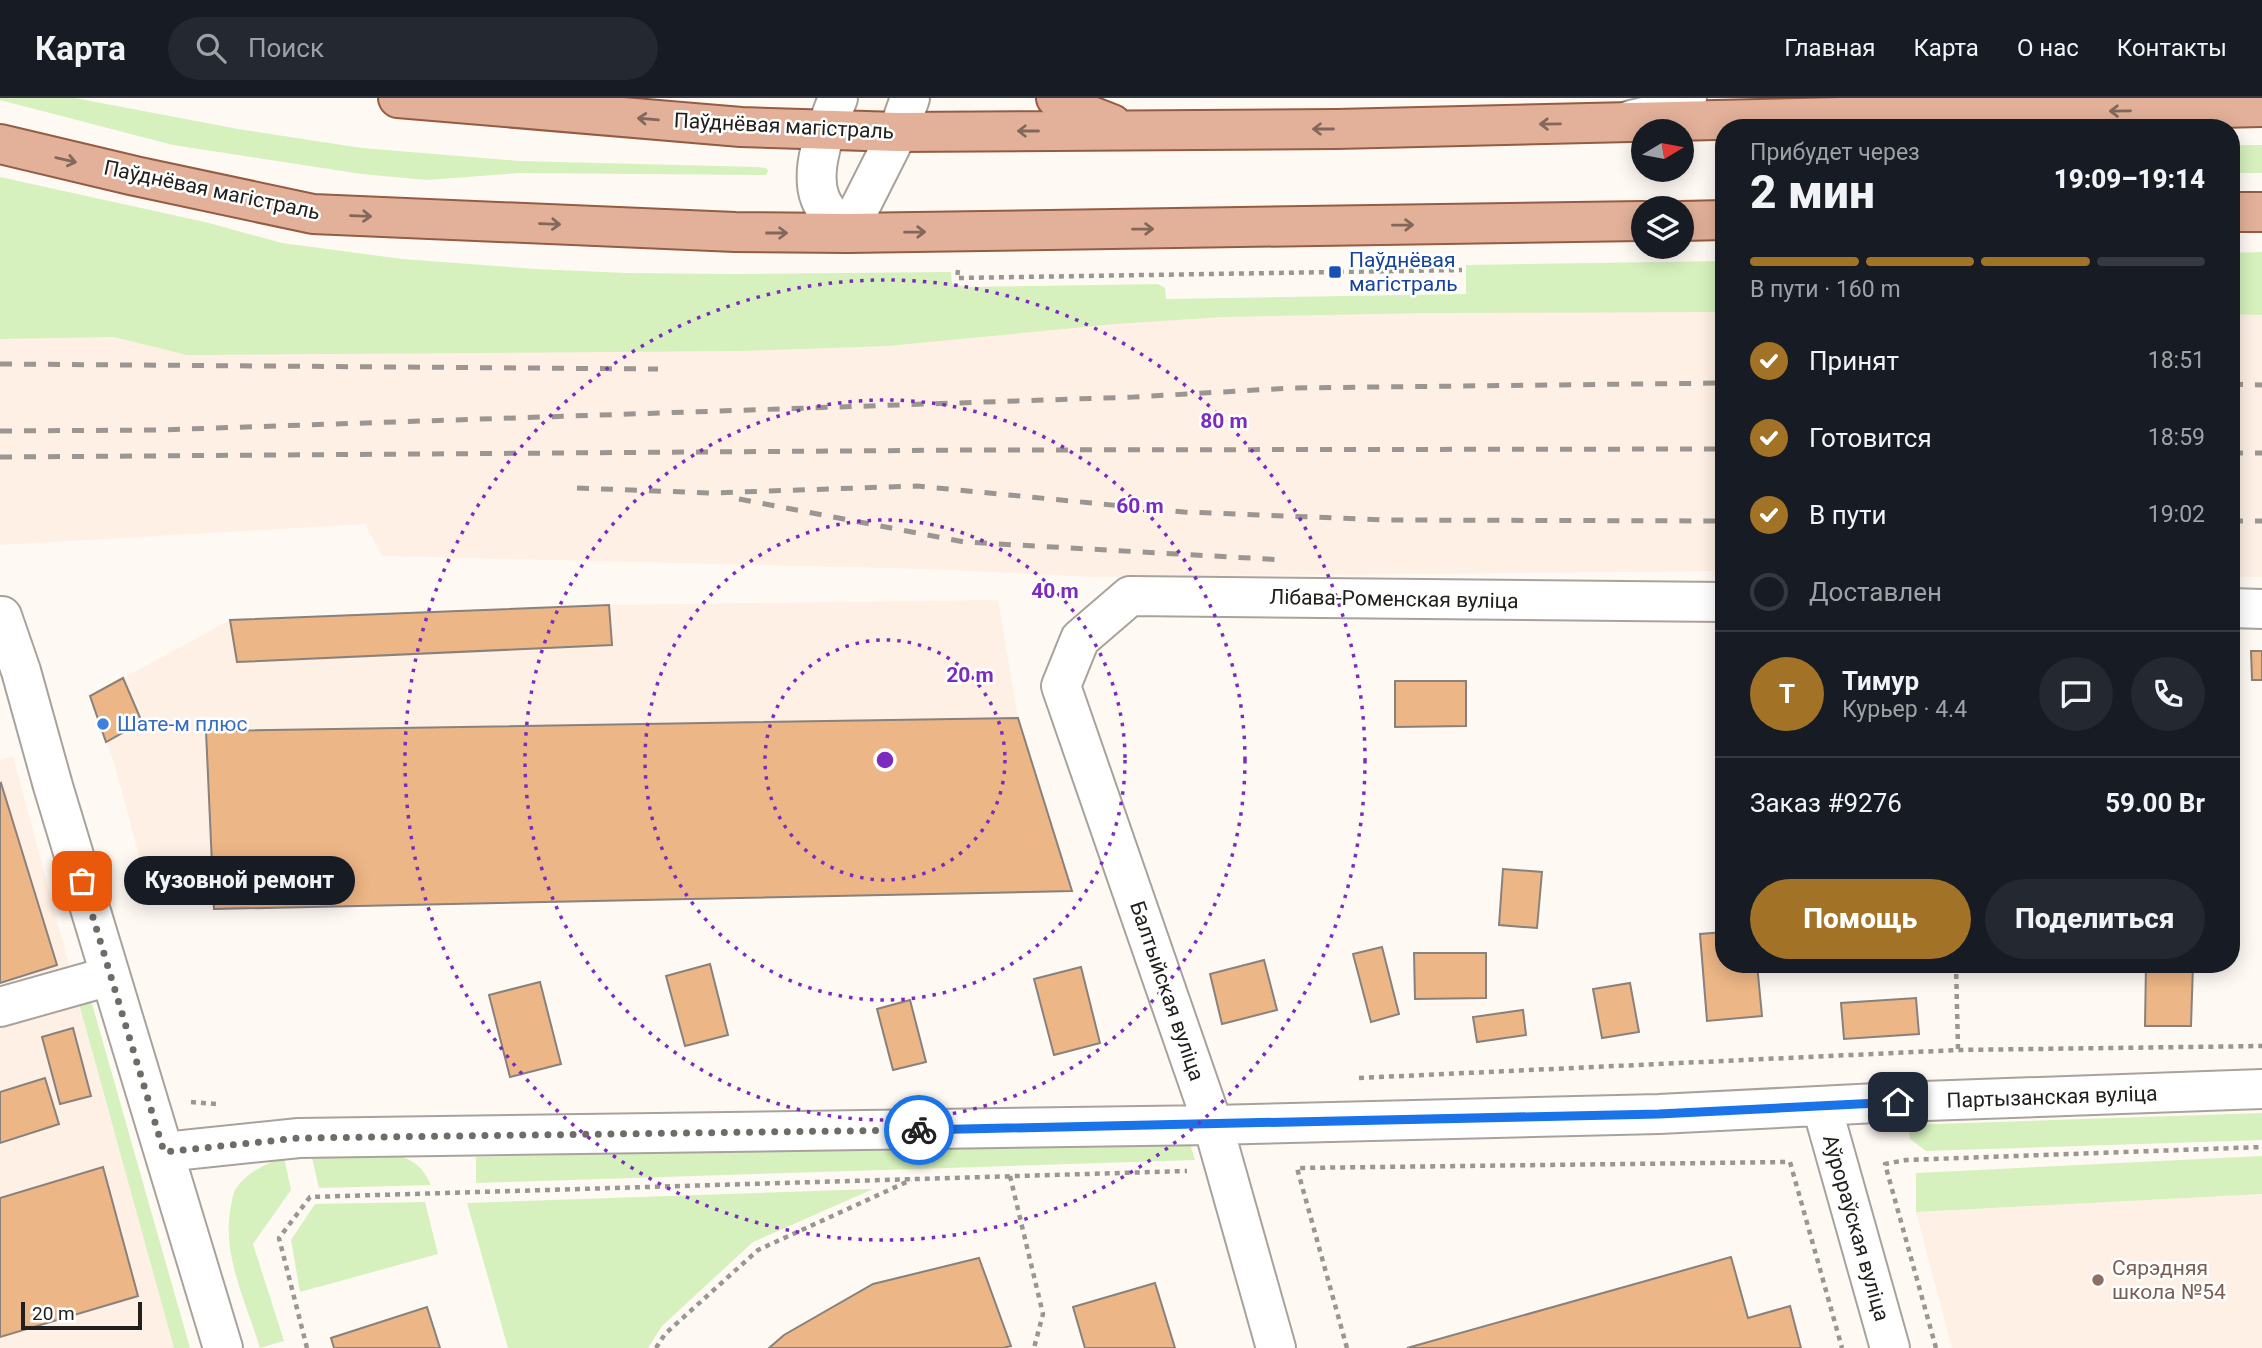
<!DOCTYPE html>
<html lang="ru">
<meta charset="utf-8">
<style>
body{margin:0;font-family:Roboto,sans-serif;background:#242831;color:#f1f3f6;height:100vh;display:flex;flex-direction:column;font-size:26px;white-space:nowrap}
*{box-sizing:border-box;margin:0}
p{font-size:23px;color:#9ea1a6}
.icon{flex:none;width:38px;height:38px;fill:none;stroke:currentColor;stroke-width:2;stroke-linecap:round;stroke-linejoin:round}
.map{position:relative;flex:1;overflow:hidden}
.sheet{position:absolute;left:1715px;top:21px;width:525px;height:854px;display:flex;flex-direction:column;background:#171b24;border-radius:28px;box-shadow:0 4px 18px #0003}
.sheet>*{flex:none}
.needle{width:46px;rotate:80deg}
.buttons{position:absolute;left:1631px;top:21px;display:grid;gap:14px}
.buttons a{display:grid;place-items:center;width:63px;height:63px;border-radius:50%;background:#171b24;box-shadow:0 4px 18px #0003;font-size:35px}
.scale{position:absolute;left:21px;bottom:18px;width:121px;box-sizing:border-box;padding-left:7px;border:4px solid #22201d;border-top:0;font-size:19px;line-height:24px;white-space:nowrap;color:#22201d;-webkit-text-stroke:5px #fff;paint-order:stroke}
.pin{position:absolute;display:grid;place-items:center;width:60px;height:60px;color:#fff;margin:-30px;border-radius:14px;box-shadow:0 4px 10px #0006}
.courier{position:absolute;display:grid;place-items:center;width:70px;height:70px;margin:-35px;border:5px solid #1a73e8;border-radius:50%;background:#fff;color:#222;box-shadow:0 2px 9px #0007}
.bubble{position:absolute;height:49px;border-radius:24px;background:#171b24;box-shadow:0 4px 18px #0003;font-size:23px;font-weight:800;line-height:49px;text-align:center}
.headline em{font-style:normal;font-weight:800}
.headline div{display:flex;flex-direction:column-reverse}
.headline{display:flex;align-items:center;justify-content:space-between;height:119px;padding:0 35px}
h1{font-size:46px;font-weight:800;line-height:52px}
.bar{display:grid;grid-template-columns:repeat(4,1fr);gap:10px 7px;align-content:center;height:84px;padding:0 35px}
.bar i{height:9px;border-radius:5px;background:#363941}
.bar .active{background:#a27326}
.bar p{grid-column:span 4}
.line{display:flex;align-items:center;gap:18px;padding:0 35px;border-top:2px solid #363941}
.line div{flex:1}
.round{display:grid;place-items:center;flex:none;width:74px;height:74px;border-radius:37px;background:#242831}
ol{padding:0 35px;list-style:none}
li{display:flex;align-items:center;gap:21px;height:77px}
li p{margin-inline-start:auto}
li .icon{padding:7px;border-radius:50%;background:#a27326;color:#fff;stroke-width:4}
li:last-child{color:#9ea1a6}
li i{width:38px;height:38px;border:4px solid #363941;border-radius:50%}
.action{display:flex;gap:14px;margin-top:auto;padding:14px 35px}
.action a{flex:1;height:80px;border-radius:42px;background:#a27326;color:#fff;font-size:28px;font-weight:800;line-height:80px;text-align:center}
.action a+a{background:#242831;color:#f1f3f6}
header{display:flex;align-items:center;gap:42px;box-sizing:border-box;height:98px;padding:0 35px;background:#171b24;border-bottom:2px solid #363941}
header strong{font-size:33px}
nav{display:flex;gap:38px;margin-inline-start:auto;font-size:24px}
.search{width:490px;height:63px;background:#242831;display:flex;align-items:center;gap:18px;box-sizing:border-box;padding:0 24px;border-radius:38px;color:#9ea1a6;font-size:26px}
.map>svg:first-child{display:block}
.built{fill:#fef0e4}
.green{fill:#d6f1bd}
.building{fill:#edb686;stroke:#88817c;stroke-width:2}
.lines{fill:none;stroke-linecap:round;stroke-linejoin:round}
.minor-casing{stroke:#a9a29c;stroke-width:42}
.major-casing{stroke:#945c42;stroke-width:42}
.path{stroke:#9a9692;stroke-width:4.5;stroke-dasharray:5 5;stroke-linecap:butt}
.minor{stroke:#fff;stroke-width:38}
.major{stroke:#e3b19a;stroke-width:38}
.rail{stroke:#9b9692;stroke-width:5;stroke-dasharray:12 12;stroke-linecap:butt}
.oneway{stroke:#82685c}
.done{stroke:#6f6c68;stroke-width:7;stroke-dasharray:0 12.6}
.route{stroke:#1a73e8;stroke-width:9}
.ring{fill:none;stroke:#7b2cbf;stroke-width:3.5;stroke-dasharray:3.5 7}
.transit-dot{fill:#1a4fb4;stroke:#fff;stroke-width:2.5}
.shop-dot{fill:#3f7fe0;stroke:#fff;stroke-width:2.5}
.education-dot{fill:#8d6e63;stroke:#fff;stroke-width:2.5}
.labels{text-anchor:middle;stroke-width:5;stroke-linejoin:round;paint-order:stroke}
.street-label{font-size:21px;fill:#22201d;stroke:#fff}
.transit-label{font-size:21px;fill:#164399;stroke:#fff;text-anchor:start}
.shop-label{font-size:21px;fill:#366cbe;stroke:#fff;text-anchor:start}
.education-label{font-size:21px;fill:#785e54;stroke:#fff;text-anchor:start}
.centre{fill:#7b2cbf;stroke:#fff;stroke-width:3.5}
.ring-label{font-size:21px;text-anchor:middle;font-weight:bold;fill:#7b2cbf;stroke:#fff;stroke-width:5;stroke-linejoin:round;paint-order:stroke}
</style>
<header>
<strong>Карта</strong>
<div class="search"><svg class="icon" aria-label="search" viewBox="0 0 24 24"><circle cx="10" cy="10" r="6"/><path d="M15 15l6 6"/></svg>Поиск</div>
<nav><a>Главная</a><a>Карта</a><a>О нас</a><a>Контакты</a></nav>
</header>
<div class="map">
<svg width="2262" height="1250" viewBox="0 0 2262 1250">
<rect width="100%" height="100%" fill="#fff9f4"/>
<!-- built -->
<path class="built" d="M1724,199V473L1096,479L929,471L382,458L365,426L0,447V241Z
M2231,201H2262V479H2231Z
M998,502L1018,620L1072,793L214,811L212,789L149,794L114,665L90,598L230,522L609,507Z
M13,658L108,1013L124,1062L174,1250H0V662Z
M2262,1096V1250H1952L1916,1114Z"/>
<!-- green -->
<path class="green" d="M0,0H75L238,31L362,50L519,63L758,69L766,70L768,73L766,77H759L519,75L427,82L362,76L173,47L0,2Z
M2231,47H2262V75H2231Z
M0,79L205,124L282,145L402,161L535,171L627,175L732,176L951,174L952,186L968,189L1158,186L1165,190L1166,201L1466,196V167L1724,163V214L1427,215L1222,219L1115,226L888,248L741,253L187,257L114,239L0,241Z
M2262,154V217L2231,216V155Z
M78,902H91L190,1250H174Z
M2262,1015V1042L1926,1053L1910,1041L1908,1027Z
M1189,1042L1195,1062L476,1085V1059Z
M393,1056C413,1062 422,1067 431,1087L319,1090L312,1060Z
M2262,1058V1096L1916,1114V1075Z
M284,1059L291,1092L253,1146L284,1243L260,1250C246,1204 221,1156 231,1108C232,1103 233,1096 235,1092C246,1074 266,1066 284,1059Z
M873,1091L753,1144L662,1228L648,1250H508L467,1105Z
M425,1104L438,1156L300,1194L291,1142L315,1106Z"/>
<!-- building -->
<path class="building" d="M609,507L612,547L237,564L230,522Z
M2251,553H2262V582H2252Z
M123,580L142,624L106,644L90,598Z
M1395,583H1466V628L1395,629Z
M1018,620L1072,793L214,811L206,633Z
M1,685L57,867L0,885V686Z
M1503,771L1542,774L1537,830L1499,827Z
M1724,834V866H1757L1762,918L1707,923L1700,836Z
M1382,849L1399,916L1371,924L1353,856Z
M1414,855H1486V900L1415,901Z
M1264,862L1277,912L1222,926L1210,876Z
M710,866L728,937L685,948L666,878Z
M2146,866L2193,867L2191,928H2145Z
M1081,869L1100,945L1054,957L1034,881Z
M540,884L561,966L510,979L489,897Z
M1630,885L1639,934L1602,940L1593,891Z
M1916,900L1919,936L1844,941L1841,905Z
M910,902L926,964L893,972L877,911Z
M1523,912L1526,937L1477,944L1473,919Z
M73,930L91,998L60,1006L42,939Z
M45,980L59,1026L0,1045V994Z
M103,1069L138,1198L0,1239V1100Z
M1731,1159L1748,1220L1790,1208L1801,1250H1407Z
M979,1160L1011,1248L1003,1250H769L784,1237L873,1186Z
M1155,1185L1175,1250H1085L1073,1209Z
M427,1209L440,1250H334L331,1240Z"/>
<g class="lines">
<!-- minor casing -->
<g class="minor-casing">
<path id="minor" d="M838,0C827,28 809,71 820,100C825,114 837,125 847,135L898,34L910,0
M1631,22L1661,15L1687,0
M2231,510L2262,511
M0,519L2,518L21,573L53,688L223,1250
M0,909L110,878
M1822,1009L1890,1250
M164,1054L299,1040L1213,1027L1659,1016L1897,1004L2262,991
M1276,1250L1213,1027L1061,588L1080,541L1130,498L1724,504"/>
</g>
<!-- major casing -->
<g class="major-casing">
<path id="major" d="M398,0L741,29L898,34L1336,31L2262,9
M1056,0L1073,11L1112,26
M0,46L135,78L313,116L735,134L847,135L1643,123
M2231,114H2262
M1682,123L1724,122"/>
</g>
<!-- path -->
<path class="path" d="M958,172L957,180L1462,172
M1956,866L1958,952
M1359,980L1958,952L2262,948
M191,1004L216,1006
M1010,1078L1043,1216L1034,1250
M307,1250L279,1140L310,1099L1187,1073
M656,1250L665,1236L758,1152L911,1082
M1347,1250L1297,1070L1790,1064L1842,1250
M1936,1250L1885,1066L1906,1062L2262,1049"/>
<!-- minor -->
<use href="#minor" class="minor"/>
<!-- major -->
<use href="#major" class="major"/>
<!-- rail -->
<path class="rail" d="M0,266L658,271
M2231,286L2262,287
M0,333L157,332L1134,299L1291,290L1724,285
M2231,355H2262
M0,359L976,352L1724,351
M577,390L710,395L917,388L1184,414L1387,422L1724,423
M739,401L964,444L1284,462
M2231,423H2262"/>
</g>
<!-- one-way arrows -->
<defs><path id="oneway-shaft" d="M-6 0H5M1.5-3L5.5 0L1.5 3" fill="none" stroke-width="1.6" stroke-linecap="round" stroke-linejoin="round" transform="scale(1.75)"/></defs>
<g class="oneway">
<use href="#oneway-shaft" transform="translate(2120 13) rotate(179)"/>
<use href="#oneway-shaft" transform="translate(648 21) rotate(-175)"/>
<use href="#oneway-shaft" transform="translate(1550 26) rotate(179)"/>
<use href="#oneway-shaft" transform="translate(1323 31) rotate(180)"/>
<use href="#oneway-shaft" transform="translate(1028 33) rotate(180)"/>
<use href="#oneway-shaft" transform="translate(66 62) rotate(13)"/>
<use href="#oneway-shaft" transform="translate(361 118) rotate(2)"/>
<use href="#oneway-shaft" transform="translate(550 126) rotate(2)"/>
<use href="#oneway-shaft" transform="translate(1403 127) rotate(-1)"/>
<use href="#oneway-shaft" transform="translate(1143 131) rotate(-1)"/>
<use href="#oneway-shaft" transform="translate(915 134) rotate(-1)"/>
<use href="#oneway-shaft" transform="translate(777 135)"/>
</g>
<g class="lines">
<!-- done -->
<path class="done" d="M82,783L164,1054L299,1040L919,1032"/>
<!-- route -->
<path class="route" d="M919,1032L1659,1016L1898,1004"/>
</g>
<!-- distance rings -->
<g class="ring">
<circle cx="885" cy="662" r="120"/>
<circle cx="885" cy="662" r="240"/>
<circle cx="885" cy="662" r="360"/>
<circle cx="885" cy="662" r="480"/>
</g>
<!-- markers -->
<rect class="transit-dot" x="1328" y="167" width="14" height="14" rx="3.5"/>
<circle class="shop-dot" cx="103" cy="626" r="7"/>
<circle class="education-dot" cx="2098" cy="1182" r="7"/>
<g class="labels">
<!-- street labels -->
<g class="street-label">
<text transform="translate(784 28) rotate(3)" y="7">Паўднёвая магістраль</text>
<text transform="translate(212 92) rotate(12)" y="7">Паўднёвая магістраль</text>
<text transform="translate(1394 501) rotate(1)" y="7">Лібава-Роменская вуліца</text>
<text transform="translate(1167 893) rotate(71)" y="7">Балтыйская вуліца</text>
<text transform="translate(2052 999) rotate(-2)" y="7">Партызанская вуліца</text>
<text transform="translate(1856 1130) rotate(74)" y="7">Аўрораўская вуліца</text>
</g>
<!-- transit labels -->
<g class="transit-label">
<text x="1349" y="169">Паўднёвая<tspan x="1349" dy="24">магістраль</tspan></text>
</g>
<!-- shop labels -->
<g class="shop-label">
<text x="117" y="633">Шате-м плюс</text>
</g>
<!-- education labels -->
<g class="education-label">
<text x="2112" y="1177">Сярэдняя<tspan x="2112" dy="24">школа №54</tspan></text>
</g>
</g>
<circle cx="885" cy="662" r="10" class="centre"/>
<g class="ring-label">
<text x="1224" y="330">80 m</text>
<text x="1140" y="415">60 m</text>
<text x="1055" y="500">40 m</text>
<text x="970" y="584">20 m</text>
</g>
</svg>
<div class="buttons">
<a><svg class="needle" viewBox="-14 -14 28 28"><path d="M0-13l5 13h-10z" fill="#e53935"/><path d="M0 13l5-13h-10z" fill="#9ea1a6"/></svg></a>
<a><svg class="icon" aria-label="layers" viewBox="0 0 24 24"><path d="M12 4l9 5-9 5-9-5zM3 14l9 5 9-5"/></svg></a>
</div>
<div class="scale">20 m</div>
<div class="pin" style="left:82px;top:783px;background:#ea580c"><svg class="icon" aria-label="bag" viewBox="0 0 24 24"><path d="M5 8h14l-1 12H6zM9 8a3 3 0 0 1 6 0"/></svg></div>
<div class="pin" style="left:1898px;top:1004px;background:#1f2937"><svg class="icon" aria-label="home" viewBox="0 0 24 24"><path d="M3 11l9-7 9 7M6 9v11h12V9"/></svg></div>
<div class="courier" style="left:919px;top:1032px"><svg class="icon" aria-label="bike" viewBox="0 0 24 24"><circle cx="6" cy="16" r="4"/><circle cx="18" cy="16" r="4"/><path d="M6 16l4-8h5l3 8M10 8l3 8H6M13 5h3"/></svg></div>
<div class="bubble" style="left:124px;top:758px;width:231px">Кузовной ремонт</div>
<section class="sheet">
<div class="headline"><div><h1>2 мин</h1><p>Прибудет через</p></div><em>19:09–19:14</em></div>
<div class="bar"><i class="active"></i><i class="active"></i><i class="active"></i><i></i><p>В пути · 160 m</p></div>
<ol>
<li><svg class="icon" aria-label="check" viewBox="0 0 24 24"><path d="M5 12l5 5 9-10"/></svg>Принят<p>18:51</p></li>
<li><svg class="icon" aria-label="check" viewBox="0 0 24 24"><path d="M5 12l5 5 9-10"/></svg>Готовится<p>18:59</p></li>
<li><svg class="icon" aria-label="check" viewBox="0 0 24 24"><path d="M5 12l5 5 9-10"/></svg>В пути<p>19:02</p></li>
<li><i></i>Доставлен</li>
</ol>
<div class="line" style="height:126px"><b class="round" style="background:#a27326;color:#fff">Т</b><div><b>Тимур</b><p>Курьер · 4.4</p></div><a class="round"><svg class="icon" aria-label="chat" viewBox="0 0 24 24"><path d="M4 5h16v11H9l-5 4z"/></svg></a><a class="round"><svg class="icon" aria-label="phone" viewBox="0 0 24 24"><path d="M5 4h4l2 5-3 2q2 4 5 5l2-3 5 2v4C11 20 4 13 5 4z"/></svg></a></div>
<div class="line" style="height:91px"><div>Заказ #9276</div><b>59.00 Br</b></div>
<div class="action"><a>Помощь</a><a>Поделиться</a></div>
</section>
</div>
